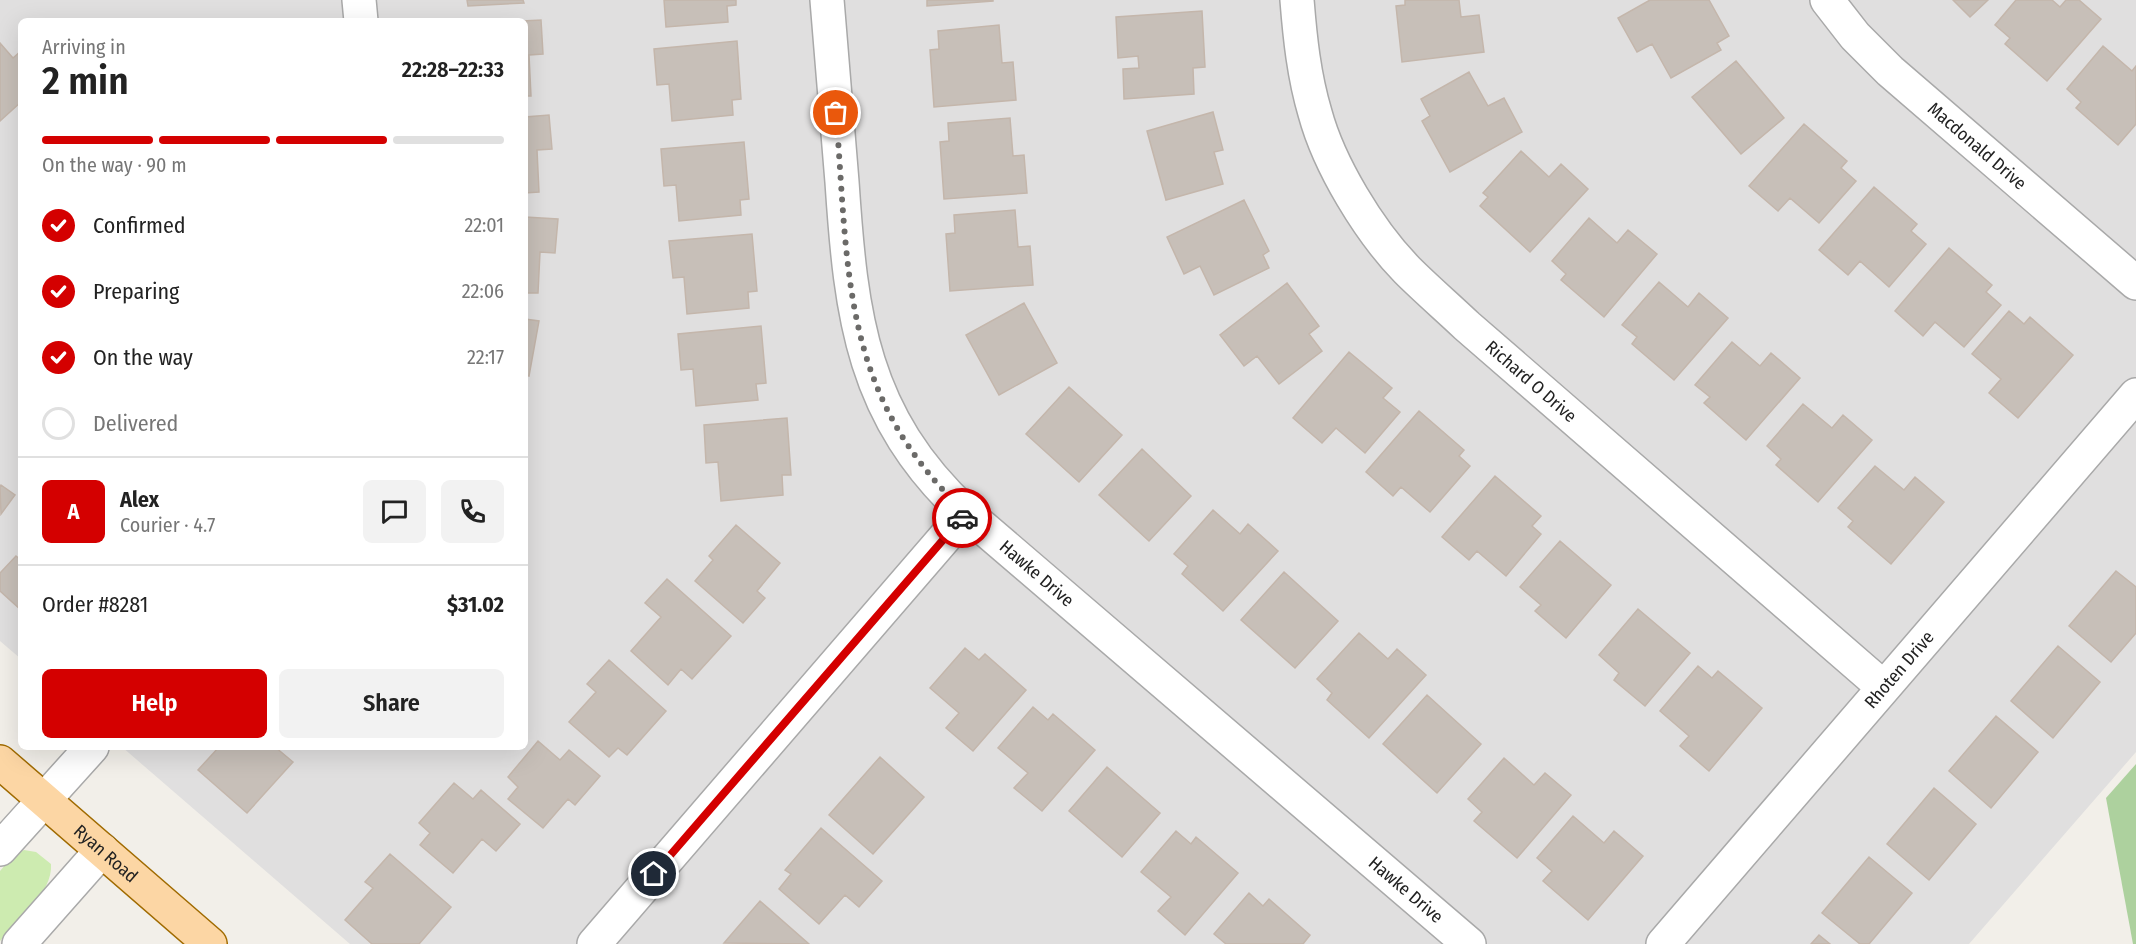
<!DOCTYPE html>
<meta charset="utf-8">
<style>
body{margin:0;font-family:"Fira Sans Condensed",sans-serif;background:#f2f2f2;color:#222;height:100vh;display:flex;flex-direction:column;font-size:22px;white-space:nowrap}
*{box-sizing:border-box;margin:0}
p{font-size:20px;color:#767676}
.icon{flex:none;width:33px;height:33px;fill:none;stroke:currentColor;stroke-width:2;stroke-linecap:round;stroke-linejoin:round}
.map{position:relative;flex:1;overflow:hidden}
.details{position:absolute;left:18px;top:18px;width:510px;height:732px;display:flex;flex-direction:column;background:#fff;border-radius:9px;box-shadow:0 6px 24px #0002}
.details>*{flex:none}
.pin{position:absolute;display:grid;place-items:center;width:51px;height:51px;color:#fff;margin:-26px;border:3px solid #fff;border-radius:50%;box-shadow:0 2px 6px #0007}
.courier{position:absolute;display:grid;place-items:center;width:60px;height:60px;margin:-30px;border:4px solid #d40000;border-radius:50%;background:#fff;color:#222;box-shadow:0 2px 8px #0007}
.summary em{font-style:normal;font-weight:600}
.summary div{display:flex;flex-direction:column-reverse}
.summary{display:flex;align-items:center;justify-content:space-between;height:102px;padding:0 24px}
h1{font-size:39px;font-weight:600;line-height:45px}
.bar{display:grid;grid-template-columns:repeat(4,1fr);gap:9px 6px;align-content:center;height:72px;padding:0 24px}
.bar i{height:8px;border-radius:4px;background:#e0e0e0}
.bar .on{background:#d40000}
.bar p{grid-column:span 4}
.line{display:flex;align-items:center;gap:15px;padding:0 24px;border-top:2px solid #e0e0e0}
.line div{flex:1}
.round{display:grid;place-items:center;flex:none;width:63px;height:63px;border-radius:9px;background:#f2f2f2}
ol{padding:0 24px;list-style:none}
li{display:flex;align-items:center;gap:18px;height:66px}
li p{margin-inline-start:auto}
li .icon{padding:6px;border-radius:50%;background:#d40000;color:#fff;stroke-width:4}
li:last-child{color:#767676}
li i{width:33px;height:33px;border:3px solid #e0e0e0;border-radius:50%}
.cta{display:flex;gap:12px;margin-top:auto;padding:12px 24px}
.cta a{flex:1;height:69px;border-radius:9px;background:#d40000;color:#fff;font-size:24px;font-weight:600;line-height:69px;text-align:center}
.cta a+a{background:#f2f2f2;color:#222}
.map>svg:first-child{display:block}
.residential{fill:#e0dfdf}
.grass{fill:#cdebb0}
.forest{fill:#add19e}
.building{fill:#c7bfb8;stroke:#c4b6ab;stroke-width:1.5}
.lines{fill:none;stroke-linecap:round;stroke-linejoin:round}
.minor-casing{stroke:#a9a9a9;stroke-width:36}
.major-casing{stroke:#a06b00;stroke-width:36}
.minor{stroke:#fff;stroke-width:33}
.major{stroke:#fcd6a4;stroke-width:33}
.done{stroke:#6b6a68;stroke-width:6;stroke-dasharray:0 10.8}
.route{stroke:#d40000;stroke-width:8}
.labels{text-anchor:middle;stroke-width:4.5;stroke-linejoin:round;paint-order:stroke}
.street-label{font-size:18px;fill:#222;stroke:#fff}
</style>
<div class="map">
<svg width="2136" height="944" viewBox="0 0 2136 944">
<rect width="100%" height="100%" fill="#f2efe9"/>
<!-- residential -->
<path class="residential" d="M0,0H2136V752L1969,944H350L122,747H525V21H21V659L0,641Z"/>
<!-- grass -->
<path class="grass" d="M24,850L36,852L51,864C53,893 18,920 0,941V871L13,856Z"/>
<!-- forest -->
<path class="forest" d="M2136,764V944H2133L2106,798Z"/>
<!-- building -->
<path class="building" d="M467,0H523L524,3L468,6Z
M664,0H736V5L727,6L728,22L666,27Z
M927,0H993V1L927,6Z
M1405,0H1459L1461,17L1479,15L1484,52L1402,62L1396,6L1405,5Z
M1650,0H1709L1729,36L1717,43L1721,50L1671,78L1652,44L1637,52L1618,18Z
M1953,0H1988L1970,17Z
M2016,0H2052L2060,7L2066,0H2079L2101,19L2047,81L2005,44L2010,38L1995,25Z
M1202,11L1205,67L1193,68L1194,94L1124,99L1123,69L1139,68L1138,56L1118,58L1116,17Z
M541,20L543,54L529,55L531,96H525V21H522Z
M999,25L1002,63L1013,62L1016,100L934,107L930,50L939,49L938,31Z
M737,41L741,99L732,100L733,115L672,121L669,84L657,85L654,49Z
M0,43L13,58L21,51V102L0,121Z
M2103,46L2132,71L2136,66V124L2118,145L2076,108L2081,102L2067,89Z
M1736,61L1784,118L1741,154L1692,97Z
M1469,72L1488,106L1504,98L1522,132L1450,172L1422,121L1430,116L1421,99Z
M1213,112L1223,150L1214,152L1223,184L1166,200L1147,131Z
M549,115L552,149L537,150L539,192L525,193V117Z
M1010,118L1013,156L1024,155L1027,193L944,199L940,142L949,141L948,123Z
M1804,124L1847,161L1841,168L1856,181L1819,223L1790,198L1778,211L1749,186Z
M744,142L749,199L740,200L741,215L679,221L676,185L664,186L661,149Z
M1521,151L1549,177L1561,164L1588,189L1530,252L1480,206L1488,197L1483,193Z
M1874,187L1917,224L1911,231L1926,244L1889,287L1860,261L1848,275L1819,250Z
M1244,200L1269,251L1263,255L1269,268L1214,295L1200,266L1184,274L1167,237Z
M1015,210L1018,247L1030,246L1033,285L950,291L946,234L955,233L954,215Z
M525,217L558,219L555,253L540,252L538,293H525Z
M1589,218L1617,243L1628,230L1657,254L1604,317L1561,280L1566,274L1552,261Z
M752,234L757,291L748,292L749,308L687,314L684,277L673,278L669,241Z
M1949,248L1992,285L1986,292L2001,305L1964,347L1935,322L1923,336L1895,311Z
M1659,282L1688,307L1699,293L1728,318L1674,380L1632,344L1637,337L1622,325Z
M1287,283L1319,326L1309,334L1322,351L1279,384L1257,356L1244,366L1220,335Z
M1024,303L1057,363L999,395L966,335Z
M2009,311L2024,324L2030,317L2073,355L2018,418L1989,393L2001,379L1972,354Z
M525,319L539,321L529,376L525,375Z
M761,326L766,383L756,384L758,400L696,406L693,369L681,370L678,334Z
M1732,342L1760,366L1771,353L1800,378L1746,440L1704,403L1710,397L1695,385Z
M1349,352L1392,388L1383,398L1400,412L1365,453L1336,428L1322,443L1293,418Z
M1069,387L1122,435L1079,482L1026,434Z
M1803,404L1832,428L1843,415L1872,440L1818,502L1776,465L1781,459L1767,446Z
M1419,411L1464,450L1459,456L1470,466L1430,512L1401,487L1393,496L1366,472Z
M787,418L791,475H782L783,495L721,501L718,462L706,463L704,425Z
M1142,449L1191,496L1149,541L1099,495Z
M1875,466L1904,490L1915,477L1944,502L1891,564L1848,527L1853,521L1838,508Z
M1495,476L1541,516L1532,526L1541,534L1506,576L1477,551L1469,560L1442,537Z
M1,485L15,495L1,514L0,487Z
M1213,510L1240,534L1248,524L1278,551L1223,611L1182,574L1188,566L1174,554Z
M736,525L780,563L757,591L765,598L743,623L695,581L713,560L709,556Z
M1560,541L1611,585L1566,638L1535,611L1541,605L1520,587Z
M16,556L21,560V610L0,591V573Z
M2116,571L2136,587V633L2111,662L2069,626Z
M1284,572L1338,621L1295,668L1241,620Z
M667,579L731,636L692,679L681,669L668,685L631,651L661,617L645,603Z
M1638,609L1690,653L1645,706L1614,680L1619,673L1599,655Z
M1359,633L1388,659L1397,649L1426,675L1369,738L1327,700L1332,693L1317,679Z
M2058,646L2100,682L2053,738L2011,701Z
M965,648L979,660L985,654L1026,690L973,751L946,728L959,713L930,688Z
M609,660L666,711L627,755L618,748L609,757L569,722L596,692L587,684Z
M1698,666L1712,678L1718,671L1762,708L1709,771L1680,746L1689,736L1660,711Z
M1427,695L1481,744L1437,793L1383,744Z
M1033,707L1048,720L1053,714L1095,750L1042,811L1014,788L1028,773L998,748Z
M1996,716L2038,752L1991,808L1949,771Z
M538,741L560,760L569,750L600,776L575,805L568,799L543,828L508,799L518,787L508,777Z
M219,747H275L293,762L247,813L198,770Z
M880,757L924,797L873,854L829,815Z
M1504,758L1534,785L1545,773L1571,795L1517,858L1474,821L1482,812L1468,799Z
M1107,767L1160,813L1122,857L1069,811Z
M454,783L473,799L481,790L520,824L496,851L482,839L453,873L420,845L430,833L419,823Z
M1934,788L1976,824L1929,880L1887,844Z
M1573,816L1604,843L1614,831L1643,856L1588,920L1543,881L1552,871L1537,858Z
M821,828L882,881L859,907L845,895L819,924L779,889L791,874L785,870Z
M1176,831L1191,844L1196,837L1238,873L1185,935L1158,911L1171,897L1141,872Z
M390,854L451,907L419,944H372L345,920L373,888L365,882Z
M1869,857L1912,893L1869,944H1860L1822,913Z
M1249,893L1263,906L1269,899L1310,935L1303,944H1226L1214,934Z
M760,901L809,944L724,943Z
M1819,935L1830,944H1811Z"/>
<g class="lines">
<!-- minor casing -->
<g class="minor-casing">
<g id="minor">
<path d="M359,0L361,21"/>
<path id="s1" d="M827,0C832,61 837,121 842,182C851,317 862,416 966,513L1469,944"/>
<path id="s2" d="M1297,0C1300,38 1304,76 1315,113C1329,165 1369,231 1407,270C1426,289 1447,307 1467,326L1883,687"/>
<path id="s3" d="M1827,0L1855,36L1890,71L2136,283"/>
<path d="M0,849L92,747"/>
<path d="M19,944L102,850"/>
<path d="M594,944L966,513"/>
<path id="s4" d="M1663,944L2136,395"/>
</g>
</g>
<!-- major casing -->
<g class="major-casing">
<g id="major">
<path id="s5" d="M0,762L210,944"/>
</g>
</g>
<!-- minor -->
<use href="#minor" class="minor"/>
<!-- major -->
<use href="#major" class="major"/>
</g>
<g class="lines">
<!-- done -->
<path class="done" d="M836,113C849,272 840,395 966,513L962,518"/>
<!-- route -->
<path class="route" d="M654,874L962,518"/>
</g>
<g class="labels">
<!-- street labels -->
<g class="street-label">
<text dy="6" stroke="none"><textPath href="#s3" startOffset="210">Macdonald Drive</textPath></text>
<text dy="6" stroke="none"><textPath href="#s2" startOffset="465">Richard O Drive</textPath></text>
<text dy="6" stroke="none"><textPath href="#s1" startOffset="640">Hawke Drive</textPath></text>
<text dy="6" stroke="none"><textPath href="#s4" startOffset="362">Rhoten Drive</textPath></text>
<text dy="6" stroke="none"><textPath href="#s5" startOffset="140">Ryan Road</textPath></text>
<text dy="6" stroke="none"><textPath href="#s1" startOffset="1126">Hawke Drive</textPath></text>
</g>
</g>
</svg>
<div class="pin" style="left:836px;top:113px;background:#ea580c"><svg class="icon" aria-label="bag" viewBox="0 0 24 24"><path d="M5 8h14l-1 12H6zM9 8a3 3 0 0 1 6 0"/></svg></div>
<div class="pin" style="left:654px;top:874px;background:#1f2937"><svg class="icon" aria-label="home" viewBox="0 0 24 24"><path d="M3 11l9-7 9 7M6 9v11h12V9"/></svg></div>
<div class="courier" style="left:962px;top:518px"><svg class="icon" aria-label="car" viewBox="0 0 24 24"><path d="M5 17H2v-5l4-1 3-4h7l3 4 3 1v5h-3M9 17h6M6 11h13"/><circle cx="7" cy="17" r="2"/><circle cx="17" cy="17" r="2"/></svg></div>
<section class="details">
<div class="summary"><div><h1>2 min</h1><p>Arriving in</p></div><em>22:28–22:33</em></div>
<div class="bar"><i class="on"></i><i class="on"></i><i class="on"></i><i></i><p>On the way · 90 m</p></div>
<ol>
<li><svg class="icon" aria-label="check" viewBox="0 0 24 24"><path d="M5 12l5 5 9-10"/></svg>Confirmed<p>22:01</p></li>
<li><svg class="icon" aria-label="check" viewBox="0 0 24 24"><path d="M5 12l5 5 9-10"/></svg>Preparing<p>22:06</p></li>
<li><svg class="icon" aria-label="check" viewBox="0 0 24 24"><path d="M5 12l5 5 9-10"/></svg>On the way<p>22:17</p></li>
<li><i></i>Delivered</li>
</ol>
<div class="line" style="height:108px"><b class="round" style="background:#d40000;color:#fff">A</b><div><b>Alex</b><p>Courier · 4.7</p></div><a class="round"><svg class="icon" aria-label="chat" viewBox="0 0 24 24"><path d="M4 5h16v11H9l-5 4z"/></svg></a><a class="round"><svg class="icon" aria-label="phone" viewBox="0 0 24 24"><path d="M5 4h4l2 5-3 2q2 4 5 5l2-3 5 2v4C11 20 4 13 5 4z"/></svg></a></div>
<div class="line" style="height:78px"><div>Order #8281</div><b>$31.02</b></div>
<div class="cta"><a>Help</a><a>Share</a></div>
</section>
</div>
